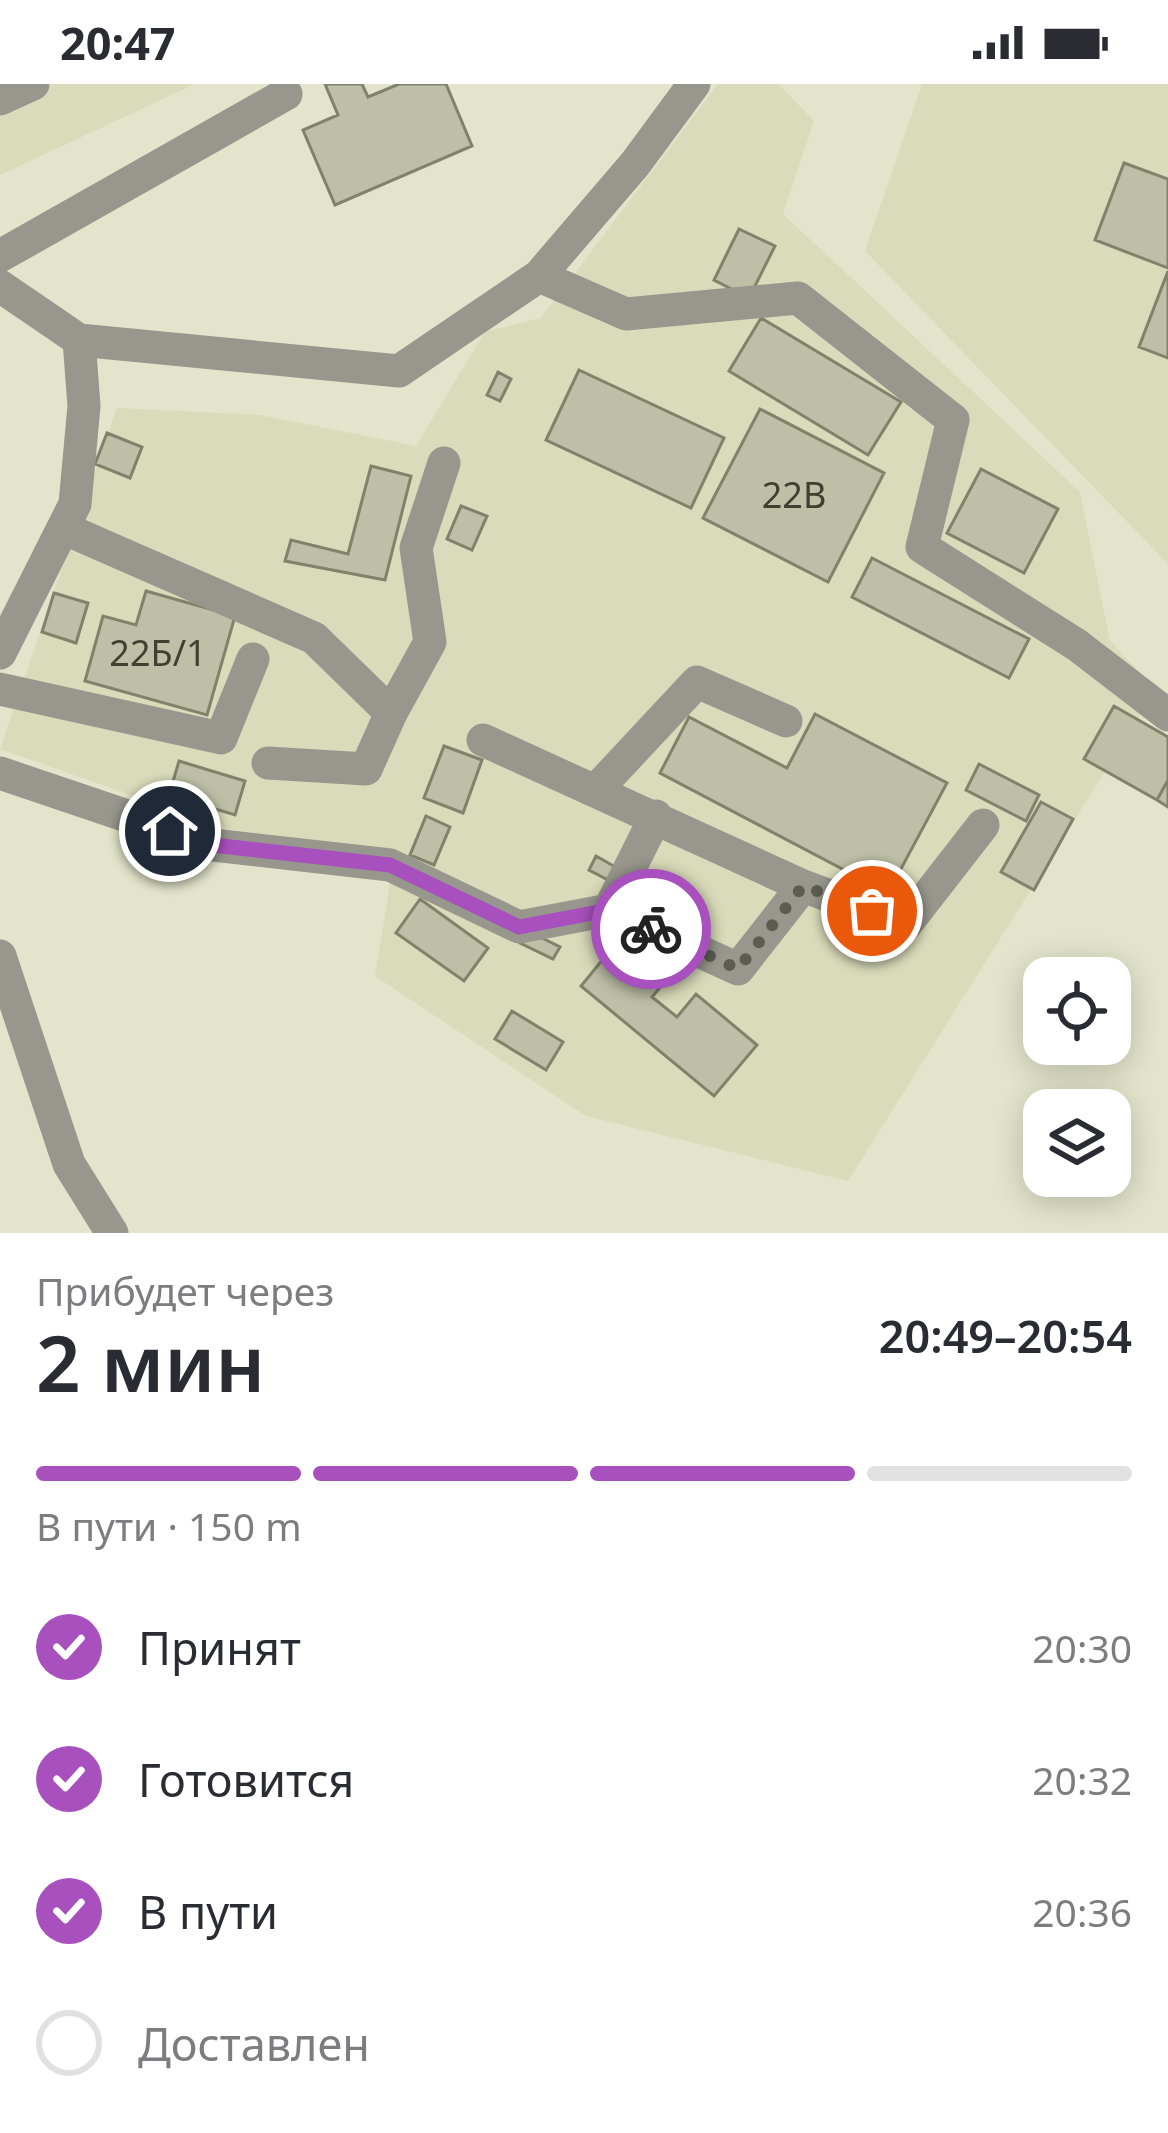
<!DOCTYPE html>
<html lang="ru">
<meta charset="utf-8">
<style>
body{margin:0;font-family:"Noto Sans",sans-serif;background:#f7f7f7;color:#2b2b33;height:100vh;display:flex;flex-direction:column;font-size:45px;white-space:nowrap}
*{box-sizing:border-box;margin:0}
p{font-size:39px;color:#7c7c81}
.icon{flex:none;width:66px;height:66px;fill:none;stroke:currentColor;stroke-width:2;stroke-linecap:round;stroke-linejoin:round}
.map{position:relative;height:1149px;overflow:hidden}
.drawer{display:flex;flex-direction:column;background:#fff;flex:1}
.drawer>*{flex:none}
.controls{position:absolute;left:1023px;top:873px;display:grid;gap:24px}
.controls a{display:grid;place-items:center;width:108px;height:108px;border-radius:24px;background:#fff;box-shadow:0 6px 30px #0003;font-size:60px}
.pin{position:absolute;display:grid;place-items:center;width:102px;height:102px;color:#fff;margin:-51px;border:6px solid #fff;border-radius:50%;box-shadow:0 3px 12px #0007}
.courier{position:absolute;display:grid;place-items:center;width:120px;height:120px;margin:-60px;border:9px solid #a850bd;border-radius:50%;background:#fff;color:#222;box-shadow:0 3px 15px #0007}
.summary em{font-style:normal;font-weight:600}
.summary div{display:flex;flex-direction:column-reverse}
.summary{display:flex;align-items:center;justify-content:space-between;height:204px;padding:0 36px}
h1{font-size:78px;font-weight:600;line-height:90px}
.bar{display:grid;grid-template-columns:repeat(4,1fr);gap:18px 12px;align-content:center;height:144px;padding:0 36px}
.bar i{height:15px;border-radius:9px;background:#e1e1e2}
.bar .on{background:#a850bd}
.bar p{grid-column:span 4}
ol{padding:0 36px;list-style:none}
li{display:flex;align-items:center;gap:36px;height:132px}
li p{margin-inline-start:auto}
li .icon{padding:12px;border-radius:50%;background:#a850bd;color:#fff;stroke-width:4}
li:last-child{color:#7c7c81}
li i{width:66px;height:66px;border:6px solid #e1e1e2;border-radius:50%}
.status{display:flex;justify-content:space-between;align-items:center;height:84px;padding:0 60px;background:#fff;direction:ltr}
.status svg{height:33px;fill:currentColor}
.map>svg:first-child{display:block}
.built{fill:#d9dbba}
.building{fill:#bebfa6;stroke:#81826b;stroke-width:3}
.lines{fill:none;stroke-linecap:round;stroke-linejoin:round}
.minor{stroke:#97978d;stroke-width:33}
.done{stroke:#5c5d4f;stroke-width:12;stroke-dasharray:0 21.6}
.route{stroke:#a850bd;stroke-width:15}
.labels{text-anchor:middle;stroke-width:9;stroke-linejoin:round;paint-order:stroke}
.number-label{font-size:36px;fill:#3e4032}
</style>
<div class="status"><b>20:47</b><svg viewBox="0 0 49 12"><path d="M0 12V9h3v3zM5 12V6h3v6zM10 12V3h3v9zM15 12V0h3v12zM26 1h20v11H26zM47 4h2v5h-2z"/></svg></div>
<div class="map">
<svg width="1168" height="1149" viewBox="0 0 1168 1149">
<rect width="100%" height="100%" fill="#e3e4cb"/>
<!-- built -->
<path class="built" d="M0,0H195L0,91Z
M718,0H778L814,37L783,130L1080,408L1110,557L1156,606L848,1097L586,1032L375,892L395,769L227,745L0,665L117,324L260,331L416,362L485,248L541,234Z
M922,0H1168V480L865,167Z"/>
<!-- building -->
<path class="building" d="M325,0H362L368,13L399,0H446L472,62L335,121L303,46L338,31Z
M1124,79L1168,95V184L1095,156Z
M739,145L775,162L749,214L714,196Z
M1168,187V274L1139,263Z
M761,234L901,318L868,371L729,287Z
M579,286L724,354L691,424L546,356Z
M498,288L511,295L500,317L487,311Z
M760,325L884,389L828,498L703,434Z
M107,349L142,363L130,394L95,380Z
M371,382L411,392L385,496L285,477L291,456L348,470Z
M981,385L1058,425L1024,489L947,449Z
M461,422L487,432L472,466L447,455Z
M872,474L1029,555L1009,594L852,513Z
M146,507L235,532L207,631L85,597L103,532L136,541Z
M54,509L88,519L76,559L42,548Z
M1114,622L1168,653V696L1157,716L1084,675Z
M815,630L947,699L888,809L660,689L689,633L787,684Z
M444,662L482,676L463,729L424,714Z
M179,677L245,697L235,731L169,711Z
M979,680L1039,711L1026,737L966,706Z
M1168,696V723L1157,716Z
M1041,718L1073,735L1034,806L1001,788Z
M426,732L450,743L434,781L410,771Z
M596,772L619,785L612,798L589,786Z
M420,815L488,864L464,897L396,849Z
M630,842L678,882L652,913L677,933L696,910L757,961L714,1012L581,902Z
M526,846L560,863L553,875L520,859Z
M512,927L563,958L546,986L495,955Z"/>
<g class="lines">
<!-- minor -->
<path class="minor" d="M0,15L33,0
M0,172L286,10
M539,192L626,230L798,214L953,336L922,463L1077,561L1168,631
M0,202L79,256L399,287L539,192L635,80L694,0
M63,444L314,554L391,629L366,685L268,679
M0,569L75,420L84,322L79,256
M0,605L221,654L253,575
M391,629L430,558L416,464L444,379
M483,656L803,802
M0,689L213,761L390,781L519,843L609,826L738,885L803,802L906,840L983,741
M598,704L697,598L786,637
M609,826L656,732
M0,872L69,1080L112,1149"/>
</g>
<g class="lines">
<!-- done -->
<path class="done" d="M651,845L738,885L803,802L872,827"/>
<!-- route -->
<path class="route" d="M170,747L213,761L390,781L519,843L609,826L651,845"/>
</g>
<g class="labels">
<!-- number labels -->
<g class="number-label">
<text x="794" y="424">22В</text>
<text x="158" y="582">22Б/1</text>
</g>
</g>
</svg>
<div class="controls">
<a><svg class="icon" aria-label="locate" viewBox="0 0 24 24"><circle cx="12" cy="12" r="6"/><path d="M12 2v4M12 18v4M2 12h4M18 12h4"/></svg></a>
<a><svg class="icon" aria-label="layers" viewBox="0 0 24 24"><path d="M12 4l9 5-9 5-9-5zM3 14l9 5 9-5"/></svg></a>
</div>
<div class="pin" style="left:872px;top:827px;background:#ea580c"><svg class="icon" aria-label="bag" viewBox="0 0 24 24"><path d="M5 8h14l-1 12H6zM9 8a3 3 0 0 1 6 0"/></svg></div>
<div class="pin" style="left:170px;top:747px;background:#1f2937"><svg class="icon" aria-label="home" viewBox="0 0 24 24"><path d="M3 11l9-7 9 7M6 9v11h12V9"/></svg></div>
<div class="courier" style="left:651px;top:845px"><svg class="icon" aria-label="bike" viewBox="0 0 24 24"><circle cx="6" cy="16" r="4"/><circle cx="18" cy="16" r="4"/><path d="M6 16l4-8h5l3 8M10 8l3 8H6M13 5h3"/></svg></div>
</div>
<section class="drawer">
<div class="summary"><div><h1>2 мин</h1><p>Прибудет через</p></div><em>20:49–20:54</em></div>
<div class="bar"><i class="on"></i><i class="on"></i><i class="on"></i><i></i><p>В пути · 150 m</p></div>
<ol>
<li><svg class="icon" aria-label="check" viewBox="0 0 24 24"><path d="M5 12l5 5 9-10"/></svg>Принят<p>20:30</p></li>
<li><svg class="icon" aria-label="check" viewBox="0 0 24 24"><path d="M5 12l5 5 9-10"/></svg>Готовится<p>20:32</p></li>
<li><svg class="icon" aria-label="check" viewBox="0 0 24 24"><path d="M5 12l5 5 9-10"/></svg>В пути<p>20:36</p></li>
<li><i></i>Доставлен</li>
</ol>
</section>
